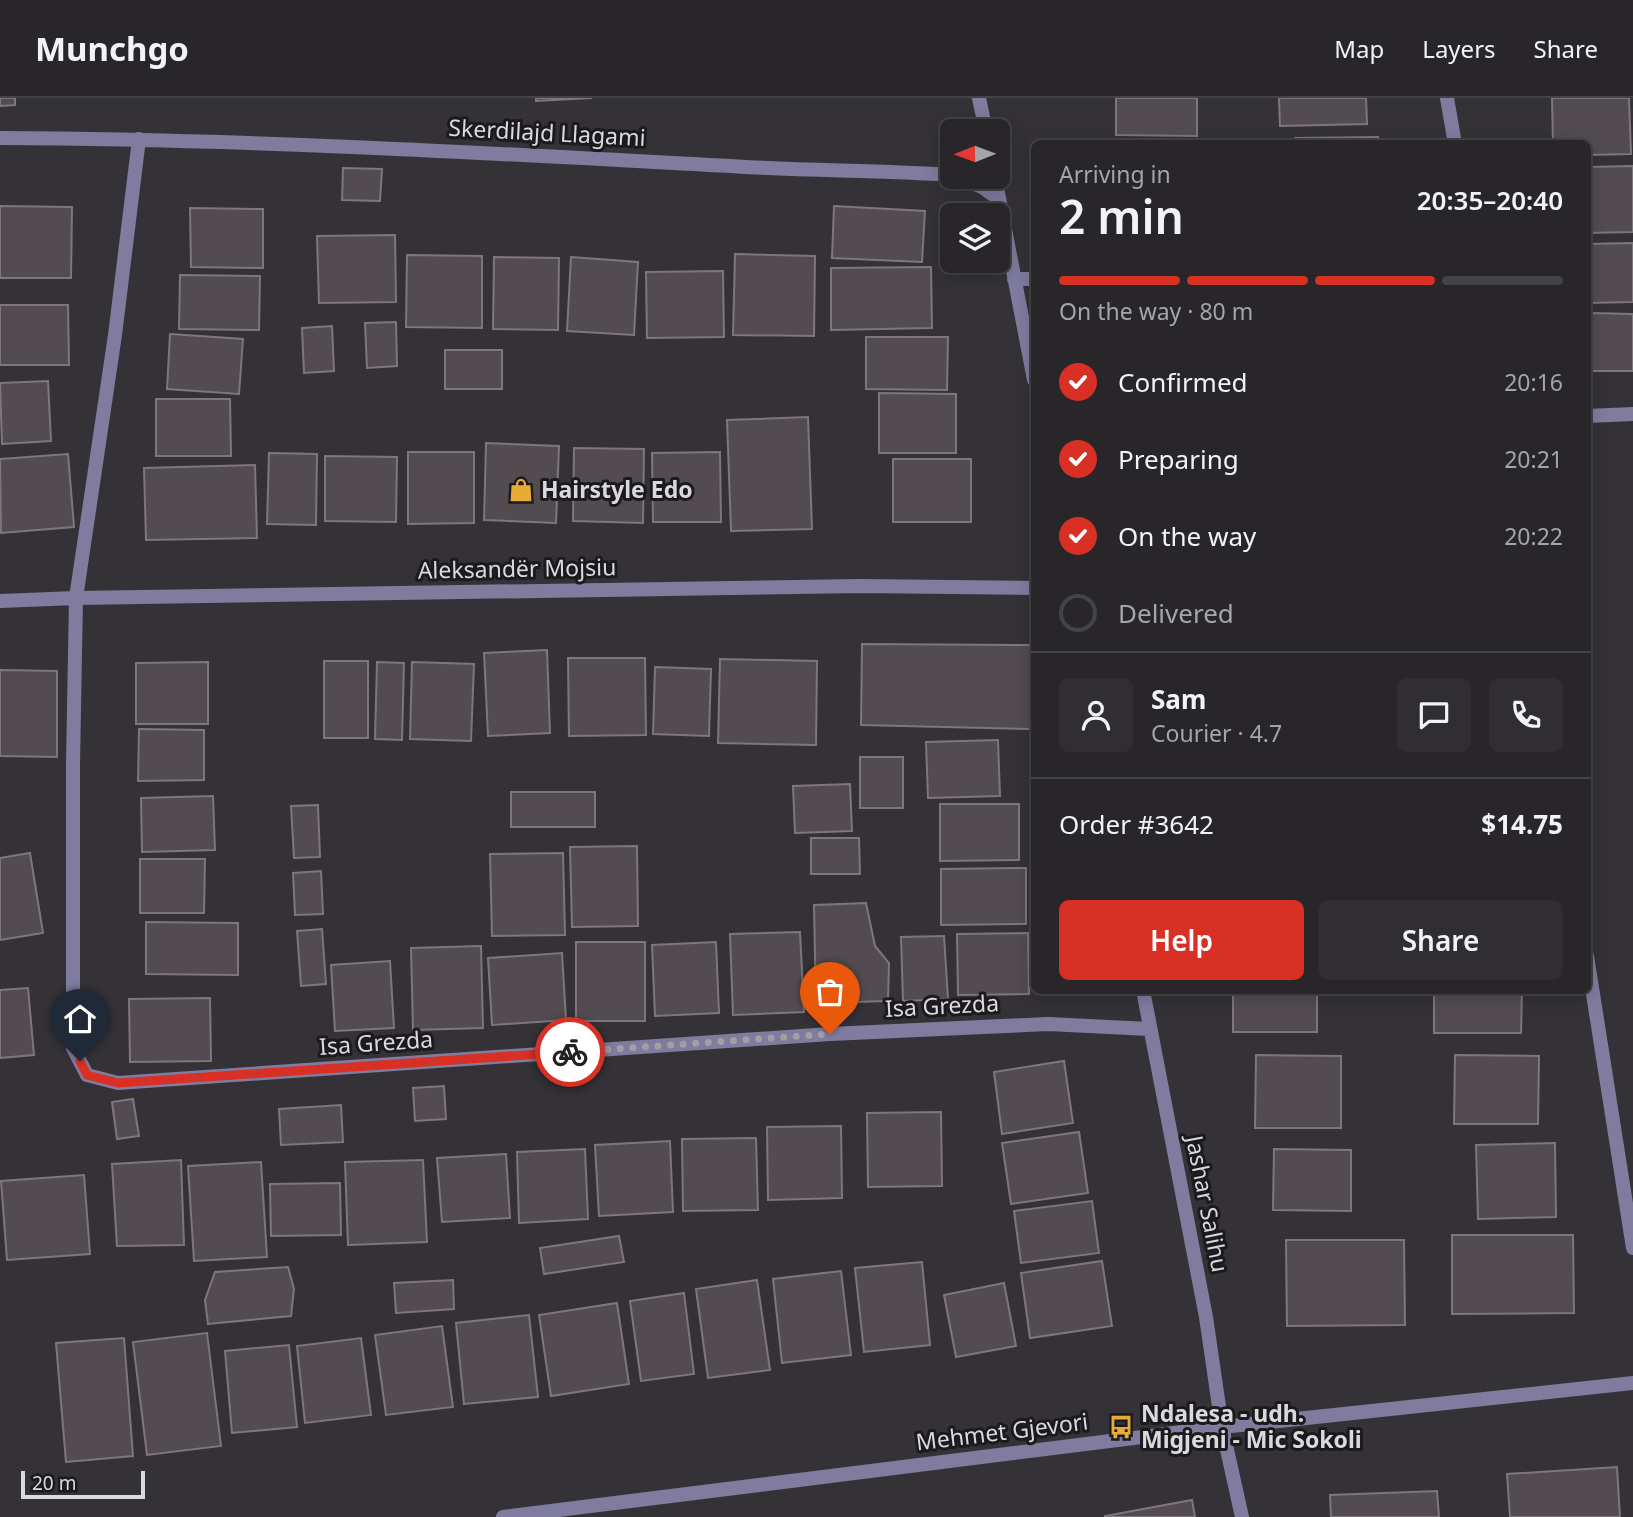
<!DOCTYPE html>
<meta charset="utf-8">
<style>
body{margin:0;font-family:"Noto Sans",sans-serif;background:#302e31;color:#f1f3f6;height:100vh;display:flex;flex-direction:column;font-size:26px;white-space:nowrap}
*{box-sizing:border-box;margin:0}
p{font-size:23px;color:#a5a5a8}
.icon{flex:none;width:38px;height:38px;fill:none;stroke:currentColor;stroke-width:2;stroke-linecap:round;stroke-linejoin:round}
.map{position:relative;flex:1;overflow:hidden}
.panel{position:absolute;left:1031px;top:42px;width:560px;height:854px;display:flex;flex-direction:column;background:#282629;border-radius:10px;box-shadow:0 4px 18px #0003,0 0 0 2px #444346}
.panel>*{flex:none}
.needle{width:46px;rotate:269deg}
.fabs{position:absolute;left:940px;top:21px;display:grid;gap:14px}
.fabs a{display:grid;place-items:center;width:70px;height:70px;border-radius:10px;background:#282629;box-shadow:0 4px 18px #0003,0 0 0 2px #444346;font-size:35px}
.scale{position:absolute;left:21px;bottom:18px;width:124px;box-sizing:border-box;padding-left:7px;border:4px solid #dad9dc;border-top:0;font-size:19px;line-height:24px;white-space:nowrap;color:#dad9dc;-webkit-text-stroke:5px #1c1a1d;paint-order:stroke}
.pin{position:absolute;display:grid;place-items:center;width:60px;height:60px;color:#fff;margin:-72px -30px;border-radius:50% 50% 50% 0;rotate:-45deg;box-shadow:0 0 7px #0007}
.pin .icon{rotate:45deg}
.courier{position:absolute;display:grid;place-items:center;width:70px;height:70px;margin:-35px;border:5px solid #d93025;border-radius:50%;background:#fff;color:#222;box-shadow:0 2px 9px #0007}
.summary em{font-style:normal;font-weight:600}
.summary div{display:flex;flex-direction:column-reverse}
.summary{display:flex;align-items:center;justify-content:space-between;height:119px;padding:0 28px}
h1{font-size:46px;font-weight:600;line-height:52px}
.bar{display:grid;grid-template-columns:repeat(4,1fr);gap:10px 7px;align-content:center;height:84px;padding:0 28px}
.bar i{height:9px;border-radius:5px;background:#444346}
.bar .selected{background:#d93025}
.bar p{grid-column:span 4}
.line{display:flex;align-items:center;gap:18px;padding:0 28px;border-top:2px solid #444346}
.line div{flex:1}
.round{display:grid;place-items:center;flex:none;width:74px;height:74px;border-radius:10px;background:#302e31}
ol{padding:0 28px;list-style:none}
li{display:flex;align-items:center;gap:21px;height:77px}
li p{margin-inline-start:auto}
li .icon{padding:7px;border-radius:50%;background:#d93025;color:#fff;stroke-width:4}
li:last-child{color:#a5a5a8}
li i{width:38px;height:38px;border:4px solid #444346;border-radius:50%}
.button{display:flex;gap:14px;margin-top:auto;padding:14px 28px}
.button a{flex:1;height:80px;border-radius:10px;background:#d93025;color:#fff;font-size:28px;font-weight:600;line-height:80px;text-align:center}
.button a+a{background:#302e31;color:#f1f3f6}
header{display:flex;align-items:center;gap:42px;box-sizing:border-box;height:98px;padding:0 35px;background:#282629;border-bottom:2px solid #444346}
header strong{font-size:33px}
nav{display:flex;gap:38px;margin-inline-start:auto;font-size:24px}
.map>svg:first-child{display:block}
.building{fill:#524c50;stroke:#7d777b;stroke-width:2}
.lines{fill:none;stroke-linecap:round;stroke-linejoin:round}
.street{stroke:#7f7ca0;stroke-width:14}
.done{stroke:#a09fa2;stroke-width:7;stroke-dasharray:0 12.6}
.route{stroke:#d93025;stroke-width:9}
.labels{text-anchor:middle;stroke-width:6;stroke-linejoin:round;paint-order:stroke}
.street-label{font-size:23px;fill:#dad9dc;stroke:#1c1a1d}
.poi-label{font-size:23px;font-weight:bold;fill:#dad9dc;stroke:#1c1a1d;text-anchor:start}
</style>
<header>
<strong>Munchgo</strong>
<nav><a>Map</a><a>Layers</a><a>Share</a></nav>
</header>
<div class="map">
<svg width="1633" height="1419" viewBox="0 0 1633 1419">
<rect width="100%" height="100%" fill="#353237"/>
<!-- building -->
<path class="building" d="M0,0H15V7L0,8Z
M536,0H592L536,3Z
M1116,0H1197V38L1116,37Z
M1279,0H1366L1367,26L1280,28Z
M1552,0H1629L1631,56L1587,57V46H1553Z
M1378,39L1379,46H1295V40Z
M1633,68V134L1587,135V69Z
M343,70L382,71L380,103L342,102Z
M0,108L72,109L71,180H0Z
M834,108L925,113L922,164L832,160Z
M190,110L263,111V170L191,169Z
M395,137L396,204L319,205L317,138Z
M1633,145V204L1587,205V146Z
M735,156L815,158L814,238L733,237Z
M407,157L482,158V230L406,229Z
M494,159L559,160L558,232L493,231Z
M571,159L638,164L634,237L567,233Z
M931,169L932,230L831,232V170Z
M723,173L724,239L647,240L646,174Z
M180,177L260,178L259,232L179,231Z
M0,207H68L69,267H0Z
M1591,215L1633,216V273H1591Z
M396,224L397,268L367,270L365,225Z
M332,228L334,273L304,275L302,230Z
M170,236L243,241L239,296L167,291Z
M866,239H948L947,292L866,291Z
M445,252H502V291H445Z
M48,283L51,343L2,346L0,285Z
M879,295L956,296V355H879Z
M156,301H230L231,358H156Z
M808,319L812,431L731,433L727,322Z
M486,345L559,348L556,425L484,422Z
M574,350L644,351L643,425L573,423Z
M408,354H474V425L408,426Z
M720,354L721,424H653L652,355Z
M269,355L317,356L316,427L267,426Z
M68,356L74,429L1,435L0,361Z
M325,358L397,359L396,424L325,423Z
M893,361H971V424H893Z
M255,367L257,440L146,442L144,370Z
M862,546L1033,547L1031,631L861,627Z
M547,552L550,635L488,638L484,555Z
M568,560H645L646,637L569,638Z
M720,561L817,563L816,647L718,645Z
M324,563H368V640H324Z
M208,564V626H136V565Z
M377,564L404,565L402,642L375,641Z
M412,564L474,566L471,643L410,641Z
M655,569L711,571L709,638L653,636Z
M0,572L57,573V659L0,658Z
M139,631L204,632V682L138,683Z
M998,642L1000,698L928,700L926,644Z
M860,659H903V710H860Z
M850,686L852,733L795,735L793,688Z
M511,694H595V729H511Z
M213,698L215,752L142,754L141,700Z
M940,706H1019V762L940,763Z
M318,707L320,759L294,760L291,708Z
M811,740H859L860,776H811Z
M637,748L638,828L572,829L570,749Z
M30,755L43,835L0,842V760Z
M563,755L565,837L492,838L490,756Z
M140,761H205L204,815H140Z
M1026,770V826L941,827V771Z
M321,773L323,816L295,817L293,775Z
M866,805L875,848L889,865L888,903L816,905L814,807Z
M146,824L238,825V877L146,876Z
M322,831L326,886L301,888L297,833Z
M800,834L804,914L733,917L730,836Z
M1028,835L1029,896L958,897L957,836Z
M944,838L948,901L903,903L901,839Z
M576,844H645V923H576Z
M716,844L719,915L655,918L652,847Z
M481,848L483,930L413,932L411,850Z
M562,855L566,922L492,927L488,860Z
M390,863L394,930L335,933L331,867Z
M28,890L34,957L0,960V892Z
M1233,892H1317V934H1233Z
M1434,892H1522L1521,935H1434Z
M210,900L211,963L130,964L129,901Z
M1256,957L1341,958V1030H1255Z
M1455,957L1539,958L1538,1026H1454Z
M1064,963L1073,1025L1002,1036L994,974Z
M444,988L446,1021L415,1023L413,990Z
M133,1001L139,1038L117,1041L112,1004Z
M341,1007L343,1044L281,1047L279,1011Z
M941,1014L942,1088L868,1089L867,1015Z
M841,1028L842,1100L768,1102L767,1029Z
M1079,1034L1088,1095L1011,1106L1002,1045Z
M756,1040L758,1112L683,1113L682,1041Z
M670,1043L673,1114L599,1118L595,1047Z
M1555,1045L1556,1119L1478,1121L1476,1047Z
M585,1051L588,1121L519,1125L517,1054Z
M1274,1051L1351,1052V1113L1273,1112Z
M506,1056L510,1120L442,1124L437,1060Z
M181,1062L184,1147L117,1148L112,1066Z
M423,1062L427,1144L348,1147L345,1064Z
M261,1064L267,1159L194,1163L188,1068Z
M84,1077L90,1156L7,1162L1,1083Z
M340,1085L341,1137L271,1138L270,1086Z
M1092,1103L1099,1155L1021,1165L1014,1113Z
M1452,1137H1573L1574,1215L1452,1216Z
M619,1138L624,1164L544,1176L540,1150Z
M1286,1142H1404L1405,1227L1287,1228Z
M1102,1163L1112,1228L1030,1240L1021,1175Z
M922,1164L930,1247L864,1254L855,1170Z
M288,1169L294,1191L291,1218L208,1226L205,1202L215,1174Z
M841,1173L851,1257L782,1265L773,1181Z
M453,1182L454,1211L396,1215L394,1185Z
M757,1182L770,1272L708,1280L696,1191Z
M1004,1185L1016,1248L956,1259L944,1197Z
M684,1195L694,1276L641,1283L630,1203Z
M617,1205L629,1286L551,1298L539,1217Z
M529,1217L538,1299L464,1306L456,1225Z
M442,1228L453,1309L386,1317L375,1237Z
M207,1235L221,1348L147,1357L133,1244Z
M124,1240L133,1358L66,1364L56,1245Z
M361,1240L371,1317L305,1325L297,1248Z
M289,1247L297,1329L232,1335L225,1253Z
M1617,1369L1620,1419H1510L1507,1376Z
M1437,1393L1439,1419H1331L1330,1397Z
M1192,1402L1195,1419H1105V1418Z"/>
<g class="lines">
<!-- street -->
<path class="street" d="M979,0L986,33
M1447,0L1455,46
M0,40C244,41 487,55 730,68C804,73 878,72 952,77
M139,41L115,237L76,500L73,666V950L87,977L118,985L830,936L1048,926L1149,931
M958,79L982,89L999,101
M995,79L1034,282
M1014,181H1034
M1587,318L1633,316
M0,503L76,500L861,488L1034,490
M1587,858L1633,1150
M1143,892L1206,1219L1222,1329L1242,1419
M503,1419L1222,1329L1633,1285"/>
</g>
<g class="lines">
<!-- done -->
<path class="done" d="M570,954L830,936"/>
<!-- route -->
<path class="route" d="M80,963L87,977L118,985L570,954"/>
</g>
<!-- icons -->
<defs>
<g id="shop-bare" transform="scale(1.89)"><path d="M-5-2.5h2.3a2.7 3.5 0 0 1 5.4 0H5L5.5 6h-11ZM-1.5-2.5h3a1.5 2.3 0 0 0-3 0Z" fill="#e7ac36" stroke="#1c1a1d" stroke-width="2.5" paint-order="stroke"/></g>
<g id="bus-bare" transform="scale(1.89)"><path d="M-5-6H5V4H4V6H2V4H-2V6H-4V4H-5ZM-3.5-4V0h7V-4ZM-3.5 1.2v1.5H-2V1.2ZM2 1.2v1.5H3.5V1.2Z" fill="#e7ac36" stroke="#1c1a1d" stroke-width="2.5" paint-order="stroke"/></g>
</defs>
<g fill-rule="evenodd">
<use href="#shop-bare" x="521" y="392"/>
<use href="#bus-bare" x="1121" y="1329"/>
</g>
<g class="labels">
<!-- street labels -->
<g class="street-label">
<text transform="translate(547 35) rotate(3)" y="8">Skerdilajd Llagami</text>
<text transform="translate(517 471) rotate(-1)" y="8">Aleksandër Mojsiu</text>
<text transform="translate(942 908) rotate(-3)" y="8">Isa Grezda</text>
<text transform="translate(376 945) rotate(-4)" y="8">Isa Grezda</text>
<text transform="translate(1207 1106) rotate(79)" y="8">Jashar Salihu</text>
<text transform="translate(1002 1334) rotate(-7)" y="8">Mehmet Gjevori</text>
</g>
<!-- poi labels -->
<g class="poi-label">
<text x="541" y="400">Hairstyle Edo</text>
<text x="1141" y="1324">Ndalesa - udh.<tspan x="1141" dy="26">Migjeni - Mic Sokoli</tspan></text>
</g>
</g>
</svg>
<div class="fabs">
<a><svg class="needle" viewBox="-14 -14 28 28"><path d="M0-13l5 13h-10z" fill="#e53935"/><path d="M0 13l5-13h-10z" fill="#a5a5a8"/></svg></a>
<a><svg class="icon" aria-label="layers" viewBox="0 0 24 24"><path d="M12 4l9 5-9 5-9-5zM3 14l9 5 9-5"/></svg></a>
</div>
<div class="scale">20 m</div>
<div class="pin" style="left:830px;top:936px;background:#ea580c"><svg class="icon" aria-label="bag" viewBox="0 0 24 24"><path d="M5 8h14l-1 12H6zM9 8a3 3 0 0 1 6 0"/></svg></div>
<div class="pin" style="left:80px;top:963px;background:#1f2937"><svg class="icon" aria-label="home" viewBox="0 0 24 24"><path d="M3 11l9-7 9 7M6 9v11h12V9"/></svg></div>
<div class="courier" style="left:570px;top:954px"><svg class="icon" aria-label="bike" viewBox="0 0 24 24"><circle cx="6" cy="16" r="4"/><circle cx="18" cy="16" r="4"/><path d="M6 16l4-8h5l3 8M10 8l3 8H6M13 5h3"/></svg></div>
<section class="panel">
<div class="summary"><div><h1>2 min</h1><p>Arriving in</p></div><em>20:35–20:40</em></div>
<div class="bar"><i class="selected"></i><i class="selected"></i><i class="selected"></i><i></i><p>On the way · 80 m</p></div>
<ol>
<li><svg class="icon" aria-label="check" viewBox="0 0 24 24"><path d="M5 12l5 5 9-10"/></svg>Confirmed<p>20:16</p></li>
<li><svg class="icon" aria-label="check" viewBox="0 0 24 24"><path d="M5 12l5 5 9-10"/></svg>Preparing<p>20:21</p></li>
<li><svg class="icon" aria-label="check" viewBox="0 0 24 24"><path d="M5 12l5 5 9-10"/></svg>On the way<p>20:22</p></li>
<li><i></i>Delivered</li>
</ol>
<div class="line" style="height:126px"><a class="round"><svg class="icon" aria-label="person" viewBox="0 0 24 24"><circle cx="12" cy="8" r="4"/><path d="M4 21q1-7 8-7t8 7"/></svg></a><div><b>Sam</b><p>Courier · 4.7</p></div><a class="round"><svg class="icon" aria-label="chat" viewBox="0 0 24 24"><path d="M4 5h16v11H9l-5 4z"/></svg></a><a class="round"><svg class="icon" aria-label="phone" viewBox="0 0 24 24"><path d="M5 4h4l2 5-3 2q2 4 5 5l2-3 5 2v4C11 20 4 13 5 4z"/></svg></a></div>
<div class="line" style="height:91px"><div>Order #3642</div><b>$14.75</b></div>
<div class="button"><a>Help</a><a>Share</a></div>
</section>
</div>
